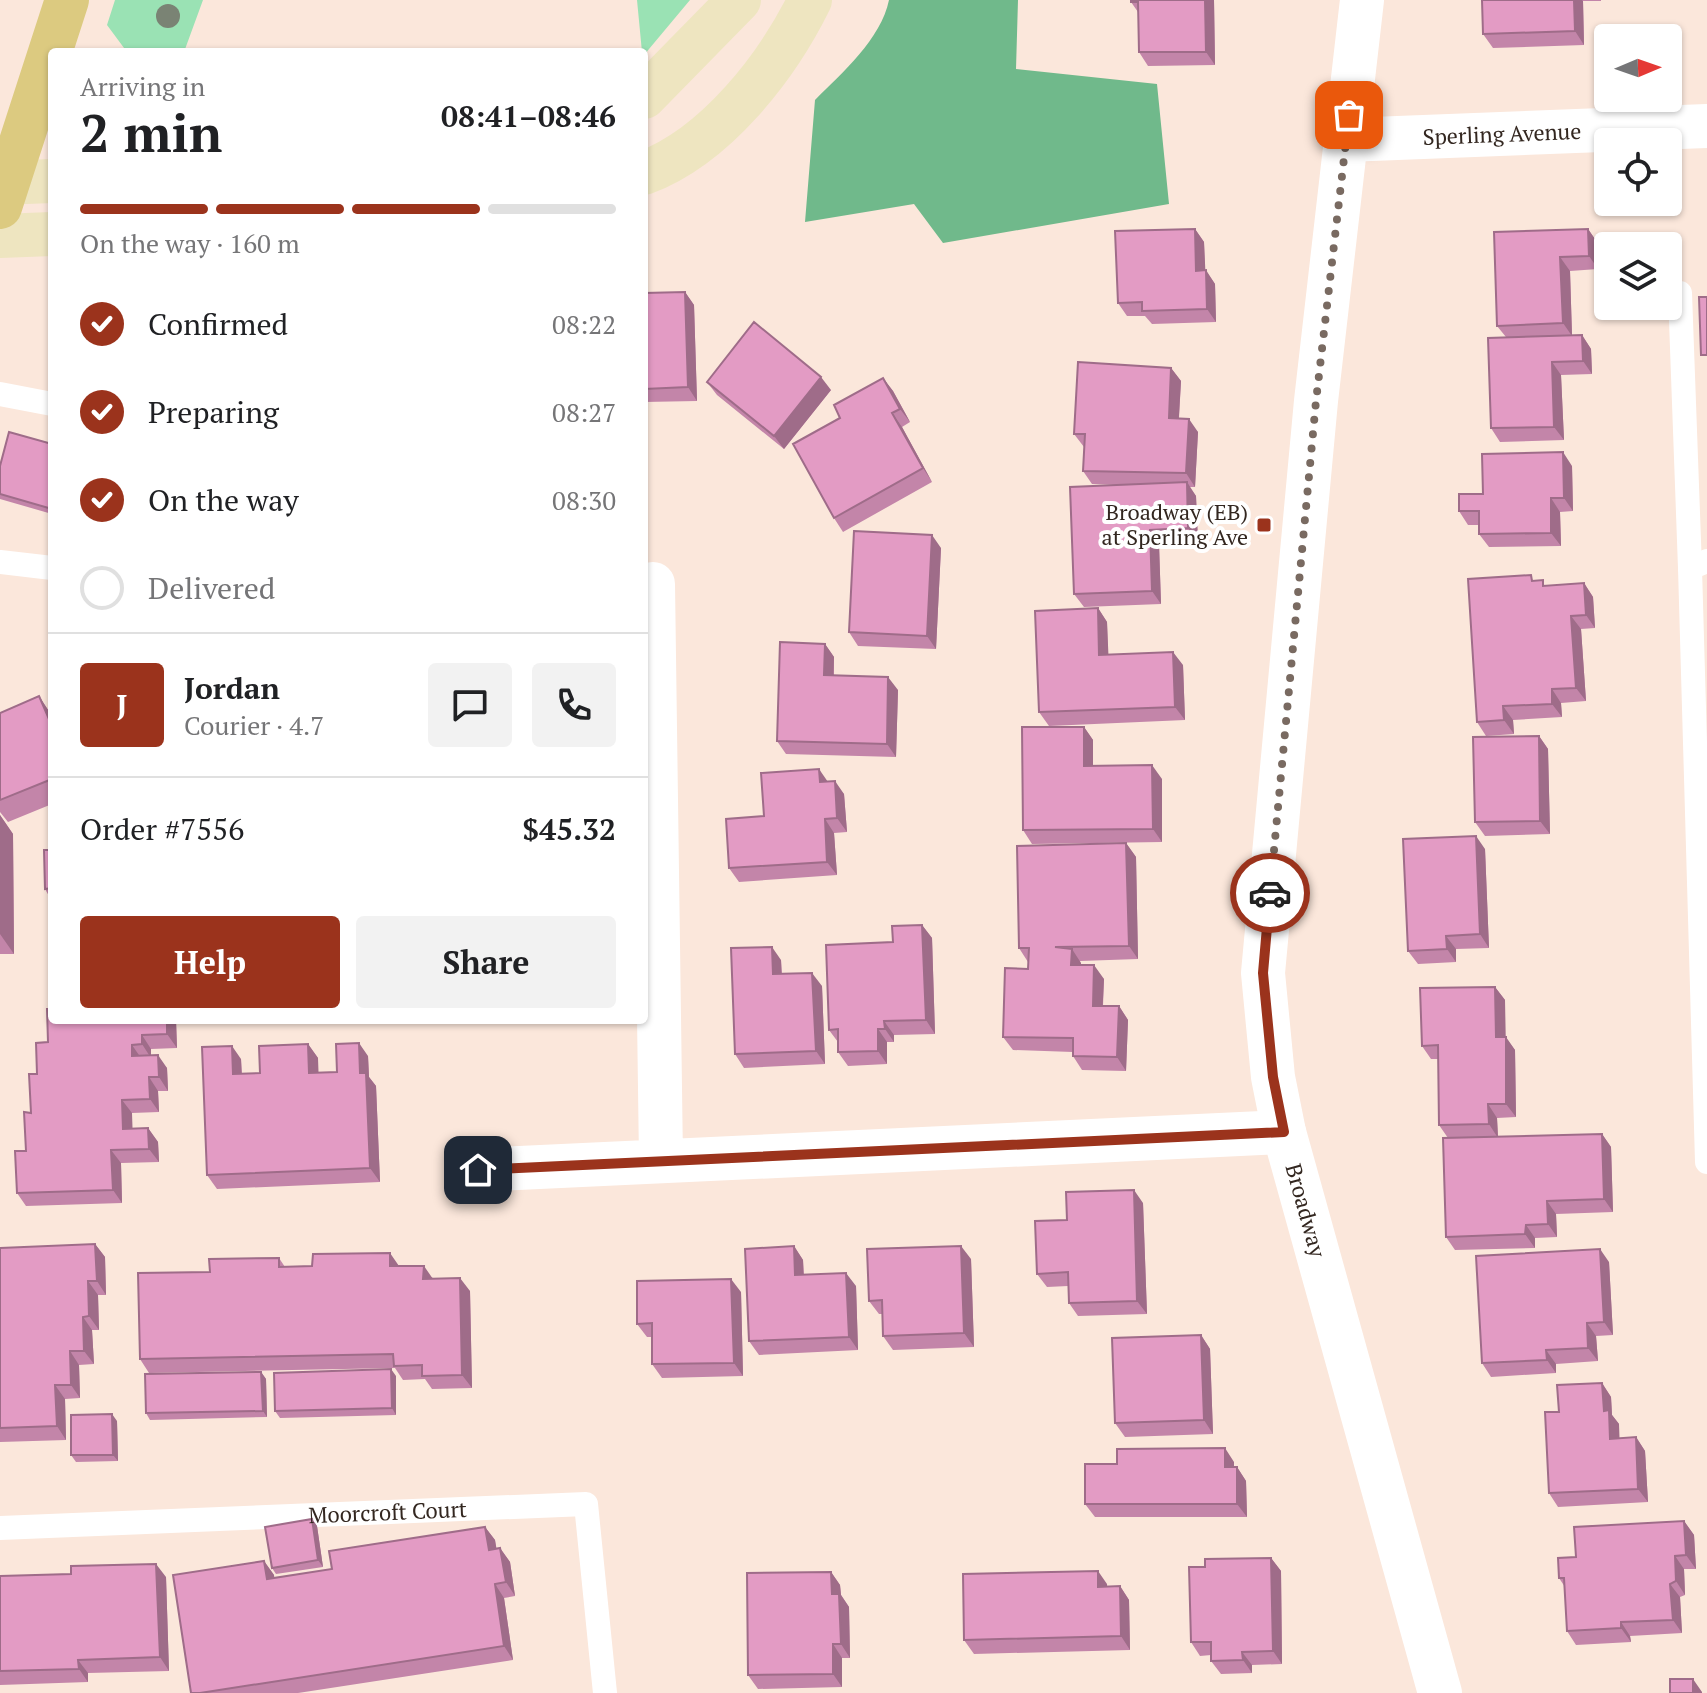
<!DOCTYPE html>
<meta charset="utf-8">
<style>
body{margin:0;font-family:"PT Serif",serif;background:#f2f2f2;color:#202124;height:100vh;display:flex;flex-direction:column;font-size:30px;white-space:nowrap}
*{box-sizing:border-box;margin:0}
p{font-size:26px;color:#757577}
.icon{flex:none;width:44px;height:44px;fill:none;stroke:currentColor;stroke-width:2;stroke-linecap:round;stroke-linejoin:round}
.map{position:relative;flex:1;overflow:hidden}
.panel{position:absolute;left:48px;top:48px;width:600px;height:976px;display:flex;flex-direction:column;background:#fff;border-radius:8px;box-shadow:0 2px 6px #0004}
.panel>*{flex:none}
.needle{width:52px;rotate:88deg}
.tools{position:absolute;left:1594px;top:24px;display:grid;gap:16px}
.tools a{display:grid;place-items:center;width:88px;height:88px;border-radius:8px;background:#fff;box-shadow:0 2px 6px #0004;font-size:40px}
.pin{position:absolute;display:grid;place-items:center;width:68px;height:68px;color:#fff;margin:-34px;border-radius:16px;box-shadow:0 4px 12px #0006}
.courier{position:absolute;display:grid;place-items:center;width:80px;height:80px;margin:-40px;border:6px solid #9b331c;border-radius:50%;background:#fff;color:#222;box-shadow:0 2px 10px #0007}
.summary em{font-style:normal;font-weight:600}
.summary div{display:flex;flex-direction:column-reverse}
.summary{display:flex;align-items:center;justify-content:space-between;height:136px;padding:0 32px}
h1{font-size:52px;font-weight:600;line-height:60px}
.bar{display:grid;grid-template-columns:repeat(4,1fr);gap:12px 8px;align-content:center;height:96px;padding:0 32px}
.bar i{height:10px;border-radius:6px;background:#e0e0e0}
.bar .selected{background:#9b331c}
.bar p{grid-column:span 4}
.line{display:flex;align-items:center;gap:20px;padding:0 32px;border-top:2px solid #e0e0e0}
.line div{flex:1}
.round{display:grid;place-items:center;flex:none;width:84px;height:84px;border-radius:8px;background:#f2f2f2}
ol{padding:0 32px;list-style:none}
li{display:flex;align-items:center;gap:24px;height:88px}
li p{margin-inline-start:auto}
li .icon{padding:8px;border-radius:50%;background:#9b331c;color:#fff;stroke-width:4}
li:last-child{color:#757577}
li i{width:44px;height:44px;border:4px solid #e0e0e0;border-radius:50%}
.primary-button{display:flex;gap:16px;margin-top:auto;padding:16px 32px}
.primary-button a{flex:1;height:92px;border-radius:8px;background:#9b331c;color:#fff;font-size:32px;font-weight:600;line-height:92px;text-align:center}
.primary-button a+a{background:#f2f2f2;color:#202124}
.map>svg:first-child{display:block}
.green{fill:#9ae2b4}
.forest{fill:#70b98b}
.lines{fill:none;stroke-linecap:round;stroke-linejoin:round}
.service{stroke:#fff;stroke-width:24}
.minor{stroke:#fff;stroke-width:44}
.tertiary{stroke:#fff;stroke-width:44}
.secondary{stroke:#eee5c0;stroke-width:44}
.primary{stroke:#dcca80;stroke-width:44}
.tree{fill:#7a8374}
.wall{fill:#c385a9}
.shaded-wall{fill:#9f6c89}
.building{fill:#e39bc4;stroke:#9f6c89;stroke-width:2}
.done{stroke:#796a61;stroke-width:8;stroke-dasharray:0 14.4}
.route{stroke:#9b331c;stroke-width:10}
.poi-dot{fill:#9b331c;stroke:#fff;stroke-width:3}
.labels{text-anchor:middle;stroke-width:8;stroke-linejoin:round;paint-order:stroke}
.street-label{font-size:22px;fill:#332720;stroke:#fff}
.poi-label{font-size:22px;fill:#332720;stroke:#fff;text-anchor:end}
</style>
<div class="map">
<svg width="1707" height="1693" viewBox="0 0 1707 1693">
<rect width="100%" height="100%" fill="#fbe7db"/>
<!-- green -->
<path class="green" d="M115,0H203L184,52H127L107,25Z
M637,0H690L644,55L642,52Z"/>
<!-- forest -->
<path class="forest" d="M889,0H1018L1016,69L1157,84L1169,204L943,243L914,204L805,222L815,100C842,73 881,39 889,0Z"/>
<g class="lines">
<!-- service -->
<g class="service">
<path d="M1680,293L1690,568"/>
<path d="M0,394L52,404"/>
<path d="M1707,561L1690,568L1707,1162"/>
<path d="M0,562L52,568"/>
<path id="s1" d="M0,1528L586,1504L605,1693"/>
</g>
<!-- minor -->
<path class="minor" d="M653,584L661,1160
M478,1170L1284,1132"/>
<!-- tertiary -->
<g class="tertiary">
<path id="s2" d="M1362,0L1316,401L1263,973L1273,1077L1284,1132L1440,1693"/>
<path id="s3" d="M1346,140L1707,126"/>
</g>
<!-- secondary -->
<path class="secondary" d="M644,97L739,0
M644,173C716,146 777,67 810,0
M0,183L52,181
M0,236L52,234"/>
<!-- primary -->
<path class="primary" d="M0,207L67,0"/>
</g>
<!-- trees -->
<circle class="tree" cx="168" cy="16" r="12"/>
<!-- wall -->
<path class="wall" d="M1214,0L1215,65L1148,66L1139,52L1138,12L1131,2Z
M1482,0H1601V1H1583L1584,45L1493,48L1483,34Z
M1195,229L1204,242L1205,270L1215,284L1216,322L1152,324L1145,316H1127L1118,303Z
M1588,229L1597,242L1598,269L1570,271L1572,335H1582L1591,349L1592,374L1561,375L1564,440L1500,442L1491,428L1506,337L1497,326L1494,232Z
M685,292L694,305L697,401L644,402V293Z
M1171,368L1181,381L1179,418L1198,432L1195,487H1189L1196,496L1198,542L1159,544L1161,604L1084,607L1074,594L1119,485L1092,484L1083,471L1084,447L1074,434Z
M883,378L893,391L910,422L902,427L932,482L843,532L834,518Z
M707,382L831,390L784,449L717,395Z
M52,444V514L0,499V466Z
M1572,466L1573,511L1560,512L1561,546L1489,547L1479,534V525H1468L1459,511L1483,494Z
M941,548L936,649L858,646L849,632Z
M1535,581L1547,586L1584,583L1593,597L1595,628L1581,629L1586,701L1561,703L1562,717L1513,720L1514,734L1486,736L1477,722Z
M1098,608L1107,622L1108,654L1183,665L1185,720L1049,726L1039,712Z
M825,644L834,657V676L898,690L896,757L786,754L777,741Z
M39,696L52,716V804L8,822L0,812V713Z
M1084,727L1093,740V766L1162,779V842L1032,844L1023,830Z
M1539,736L1548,749L1550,834L1485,836L1475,822Z
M827,781L844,794L847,832L834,833L837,875L739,882L729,868L764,816Z
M0,815L13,834L14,954H0Z
M1126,843L1136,857L1138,959L1080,961L1081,965L1104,979L1103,1006H1119L1128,1020L1126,1071L1082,1070L1073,1056V1052L1013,1050L1003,1037L1028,969V962L1019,948Z
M1485,849L1489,948L1456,949V962L1418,964L1408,951Z
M52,850V895L49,896L45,889Z
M922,925L932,938L935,1034L894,1035V1042H887V1064L848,1066L838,1052V1042L829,1030L893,942Z
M781,960L782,974L822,986L825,1064L744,1068L735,1054Z
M1495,987L1505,1000V1037L1515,1050L1516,1117L1497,1118L1498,1137L1602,1134L1611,1147L1613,1212L1556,1214L1557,1237L1535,1238V1248L1455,1250L1446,1237L1448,1138L1439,1125L1438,1059H1431L1422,1046Z
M52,1020H176L177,1048L151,1049V1055L167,1068L168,1091H158L159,1112L132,1113V1129L148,1128L158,1142L159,1162L121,1163L122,1203L26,1206L17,1193L26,1151L37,1074L48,1042Z
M308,1044L318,1058V1072H337L368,1056L369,1077L376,1086L380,1182L217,1189L207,1175L241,1059L242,1073H260Z
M1143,1203L1147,1314L1078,1316L1069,1303L1068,1286L1047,1287L1037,1274L1067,1220Z
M95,1244L105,1257L106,1295H98L99,1330H92L94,1364L79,1365L80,1398L65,1399L66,1440L0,1442V1248Z
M794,1246L803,1260L804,1275L856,1286L858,1350L759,1355L749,1341Z
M279,1258L285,1267L399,1266L470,1291L472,1388L432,1389L425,1379L403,1380L395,1368L149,1373L140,1359L210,1272Z
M971,1259L974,1347L893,1350L883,1336L882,1314H879L869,1301Z
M1609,1262L1613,1335L1596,1336L1598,1361L1556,1364V1373L1491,1377L1482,1363Z
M741,1292L743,1376L662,1378L652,1364V1337H647L637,1324Z
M1201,1335L1210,1349L1213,1434L1125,1437L1115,1423Z
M261,1372L266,1379L267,1417L150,1420L146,1413Z
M396,1376V1415L280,1418L275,1411Z
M1602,1383L1611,1397L1612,1415L1619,1424V1438L1636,1437L1645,1451L1648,1502L1558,1507L1549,1493L1559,1412Z
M117,1421L118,1461L76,1462L71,1455Z
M1234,1462V1467H1237L1246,1481L1247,1517H1095L1085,1504L1117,1464Z
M312,1519L317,1526L323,1567L276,1574L272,1568Z
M1684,1521L1694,1535L1696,1569H1684L1685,1595L1680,1597L1682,1633L1630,1636L1631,1642L1576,1645L1567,1631L1565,1587L1559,1578L1576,1557Z
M485,1527L495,1540L496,1549L500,1548L510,1562L515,1596L504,1598L513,1660L298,1693H191L264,1561L274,1575V1578L332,1569Z
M1271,1558L1281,1571L1282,1664L1252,1665V1673L1221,1674L1211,1661V1655L1200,1656L1191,1642L1205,1567Z
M831,1572L840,1585L841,1595L849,1607L850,1658H842V1687L758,1689L748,1675Z
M0,1576L166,1577L169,1671L88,1673V1682L0,1685Z
M1107,1584V1587L1120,1586L1129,1600L1130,1650L974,1654L964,1640Z"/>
<!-- shaded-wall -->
<path class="shaded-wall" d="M1205,0H1214L1215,65L1206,52Z
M1574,0H1582L1583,1L1584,45L1575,31Z
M1195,229L1204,242L1206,284L1196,271Z
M1588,229L1597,242L1598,269L1589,256Z
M1560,257L1570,271L1572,336L1563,323Z
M1206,270L1215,284L1216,322L1207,309Z
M685,292L694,305L697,401L688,387Z
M1582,335L1591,349L1592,374L1583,361Z
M1552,362L1561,375L1564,440L1554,427Z
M1171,368L1181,381L1178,431L1169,418Z
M821,377L831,390L784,449L774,436Z
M883,378L893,391L910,422L900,409Z
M892,413L902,427L932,482L923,468Z
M1189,419L1198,432L1195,487L1186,473Z
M1563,452L1572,466L1573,511L1564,498Z
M1187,482L1196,496L1198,542L1188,528Z
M1551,498L1560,512L1561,546L1551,533Z
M1150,530L1159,544L1161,604L1152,591Z
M932,535L941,548L936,649L927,636Z
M1584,583L1593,597L1595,628L1586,615Z
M1098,608L1107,622L1109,668L1099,655Z
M1571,616L1581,629L1586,701L1576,688Z
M825,644L834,657L833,689L824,675Z
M1173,652L1183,665L1185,720L1175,707Z
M888,677L898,690L896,757L887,744Z
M1552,689L1561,703L1562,717L1552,704Z
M39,696L52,716V726Z
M1503,706L1513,720L1514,734L1504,720Z
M1084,727L1093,740V779L1084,766Z
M1539,736L1548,749L1550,834L1540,821Z
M1152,765L1162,779V842L1153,829Z
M819,769L828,782H820Z
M835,781L844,794L847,832L837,818Z
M0,815L13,834L14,954L0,934Z
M825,819L834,833L837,875L827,862Z
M1476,836L1485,849L1489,948L1480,934Z
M1126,843L1136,857L1138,959L1129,946Z
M922,925L932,938L935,1034L926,1020Z
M1446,936L1456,949V962L1447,949Z
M772,947L781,960L782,988L773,974Z
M1072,949L1081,963V979L1071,965Z
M1094,965L1104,979L1102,1019L1093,1006Z
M812,973L822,986L825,1064L816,1051Z
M1495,987L1505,1000L1506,1051L1496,1037Z
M1119,1006L1128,1020L1126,1071L1117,1057Z
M167,1020H176L177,1048L167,1034Z
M884,1021L894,1035V1042L885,1029Z
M878,1029L887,1042V1064L878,1051Z
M142,1035L151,1049V1058L142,1044Z
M1506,1037L1515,1050L1516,1117L1506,1104Z
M359,1043L368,1056L369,1077L376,1086L380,1182L370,1168L360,1073Z
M308,1044L318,1058L319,1086L309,1073Z
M132,1045L141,1058L132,1056Z
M232,1046L241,1059L242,1087L233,1074Z
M158,1055L167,1068L168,1091L159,1077Z
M149,1077L158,1091L159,1112L150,1099Z
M122,1100L132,1113L133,1143L123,1129Z
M1488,1104L1497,1118L1498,1138L1489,1124Z
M148,1128L158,1142L159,1162L149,1149Z
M1602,1134L1611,1147L1613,1212L1604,1199Z
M111,1150L121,1163L122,1203L113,1190Z
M1134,1190L1143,1203L1147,1314L1137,1301Z
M1547,1201L1556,1214L1557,1237L1548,1224Z
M1526,1225L1535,1238V1248L1525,1234Z
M95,1244L105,1257L106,1295L97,1281Z
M794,1246L803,1260L804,1288L795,1275Z
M961,1246L971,1259L974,1347L964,1333Z
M1600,1249L1609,1262L1613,1335L1604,1322Z
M390,1253L399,1266H390Z
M424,1266L433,1279H423Z
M846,1273L856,1286L858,1350L849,1337Z
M460,1278L470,1291L472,1388L462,1375Z
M731,1279L741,1292L743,1376L734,1363Z
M88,1281L98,1295L99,1330L89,1316Z
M83,1317L92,1330L94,1364L84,1351Z
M1587,1323L1596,1336L1598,1361L1588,1348Z
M1201,1335L1210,1349L1213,1434L1204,1420Z
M1546,1350L1556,1364V1373L1547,1360Z
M70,1351L79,1365L80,1398L71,1385Z
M391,1369L396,1376V1415L392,1408Z
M261,1372L266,1379L267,1417L263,1411Z
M1602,1383L1611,1397L1612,1415L1619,1424L1620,1452L1610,1439L1604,1411Z
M55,1385L65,1399L66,1440L57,1426Z
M112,1414L117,1421L118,1461L113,1455Z
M1636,1437L1645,1451L1648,1502L1638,1489Z
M1225,1448L1234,1462V1481L1225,1467Z
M1237,1467L1246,1481L1247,1517L1237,1504Z
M312,1519L317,1526L323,1567L318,1560Z
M1684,1521L1694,1535L1696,1569L1686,1555Z
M485,1527L495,1540L499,1563L489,1550Z
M500,1548L510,1562L515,1596L506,1582Z
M1675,1556L1684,1569L1685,1595L1676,1581Z
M1271,1558L1281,1571L1282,1664L1273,1651Z
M264,1561L274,1575L276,1593L267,1579Z
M156,1564L166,1577L169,1671L160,1657Z
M1098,1571L1107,1584L1108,1600L1098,1587Z
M831,1572L840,1585L841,1595L849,1607L850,1658L841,1644L832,1594Z
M495,1584L504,1598L513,1660L504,1646Z
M1670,1584L1680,1597L1682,1633L1673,1620Z
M1120,1586L1129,1600L1130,1650L1121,1636Z
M1621,1622L1630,1636L1631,1642L1621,1628Z
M833,1644L842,1658V1687L833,1674Z
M1242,1652L1252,1665V1673L1243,1660Z
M78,1660L88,1673V1682L79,1669Z
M1693,1679L1702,1692V1693H1693Z"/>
<!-- building -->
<path class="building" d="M1131,0H1205L1206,52H1139L1138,2H1131Z
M1482,0H1574L1575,31L1483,34Z
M1195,229L1196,271L1206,270L1207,309L1142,311V302L1118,303L1115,231Z
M1588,229L1589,256L1560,257L1563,323L1497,326L1494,232Z
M685,292L688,387L644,389V293Z
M1699,297H1707V355H1701Z
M754,322L821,377L774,436L707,382Z
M1582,335L1583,361L1552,362L1554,427L1491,428L1488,338Z
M1078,362L1171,368L1169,418L1189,419L1186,473L1083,471L1085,434H1074Z
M883,378L900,409L892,413L923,468L834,518L793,444L840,418L834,405Z
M9,432L52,444V509L0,494V466Z
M1563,452L1564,498H1551V533L1479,534V511H1459V494H1483L1482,454Z
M1187,482L1188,528L1150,530L1152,591L1074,594L1070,487Z
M854,531L932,535L927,636L849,632Z
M1531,575L1532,581L1543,580V586L1584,583L1586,615L1571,616L1576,688L1552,689V704L1503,706L1504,720L1477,722L1468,579Z
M1098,608L1099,655L1173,652L1175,707L1039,712L1035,611Z
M780,642L825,644L824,675L888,677L887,744L777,741Z
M39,696L52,726V779L0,800V713Z
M1022,727H1084V766L1152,765L1153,829L1023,830Z
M1539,736L1540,821L1475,822L1473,737Z
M819,769L820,782L835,781L837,818L825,819L827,862L729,868L726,819L764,816L761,773Z
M1476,836L1480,934L1446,936L1447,949L1408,951L1403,839Z
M1126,843L1129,946L1055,947L1072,949L1071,965H1094L1093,1006H1119L1117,1057L1073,1056V1038L1003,1037L1005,968L1028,969L1029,948H1019L1017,846Z
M44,850H52V888L45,889Z
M922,925L926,1020L884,1021L885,1029H878V1051L838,1052V1029L829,1030L826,945L893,942L892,926Z
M772,947L773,974L812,973L816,1051L735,1054L731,948Z
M1495,987L1496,1037H1506V1104H1488L1489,1124L1439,1125L1438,1045L1422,1046L1420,988Z
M47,1009H52V1020H167V1034L142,1035V1044L132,1045V1056L158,1055L159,1077H149L150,1099L122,1100L123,1129L148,1128L149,1149L111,1150L113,1190L17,1193L15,1151H26L24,1112L31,1113L29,1074H37L36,1043L48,1042Z
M359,1043L360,1073H366L370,1168L207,1175L202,1047L232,1046L233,1074L260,1073L259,1046L308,1044L309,1073L337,1072L336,1044Z
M1602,1134L1604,1199L1547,1201L1548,1224L1526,1225L1525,1234L1446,1237L1443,1138Z
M1134,1190L1137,1301L1069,1303L1068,1272L1037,1274L1035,1221L1067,1220L1066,1192Z
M95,1244L97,1281H88L89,1316L83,1317L84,1351H70L71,1385H55L57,1426L0,1428V1248Z
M794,1246L795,1275L846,1273L849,1337L749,1341L745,1249Z
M961,1246L964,1333L883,1336L882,1300L869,1301L867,1249Z
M1600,1249L1604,1322L1587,1323L1588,1348L1546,1350L1547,1360L1482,1363L1476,1256Z
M390,1253V1266H424L423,1279L460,1278L462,1375L422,1376V1365L394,1366L393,1354L140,1359L138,1273L210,1272L209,1259L279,1258V1267L312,1266L313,1254Z
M731,1279L734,1363L652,1364V1323L637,1324V1281Z
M1201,1335L1204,1420L1115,1423L1112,1338Z
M391,1369L392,1408L275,1411L274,1373Z
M261,1372L263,1411L146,1413L145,1374Z
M1602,1383L1604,1411L1609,1410L1610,1439L1636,1437L1638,1489L1549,1493L1545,1412H1559L1557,1385Z
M112,1414L113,1455H71V1415Z
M1225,1448V1467H1237V1504H1085V1464H1117V1449Z
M312,1519L318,1560L272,1568L265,1527Z
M1684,1521L1686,1555L1675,1556L1676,1581L1670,1584L1673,1620L1621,1622V1628L1567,1631L1564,1578H1559L1558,1558L1576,1557L1574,1527Z
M485,1527L489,1550L500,1548L506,1582L495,1584L504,1646L200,1693H191L173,1575L264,1561L267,1579L332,1569L329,1551Z
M1271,1558L1273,1651L1242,1652L1243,1660L1211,1661V1642H1191L1189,1567H1205V1559Z
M156,1564L160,1657L78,1660L79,1669L0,1671V1576L71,1574V1566Z
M1098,1571V1587L1120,1586L1121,1636L964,1640L963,1574Z
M831,1572L832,1594H839L841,1644H833V1674L748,1675L747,1573Z
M1670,1679H1693V1693H1670Z"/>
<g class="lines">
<!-- done -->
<path class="done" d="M1270,893L1316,401L1349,115"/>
<!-- route -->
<path class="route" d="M478,1170L1284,1132L1273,1077L1263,973L1270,893"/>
</g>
<!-- markers -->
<rect class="poi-dot" x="1256" y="517" width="16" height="16" rx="4"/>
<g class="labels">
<!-- street labels -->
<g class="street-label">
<text dy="8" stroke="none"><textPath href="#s3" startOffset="156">Sperling Avenue</textPath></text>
<text dy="8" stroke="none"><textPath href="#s2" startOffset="1220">Broadway</textPath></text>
<text dy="8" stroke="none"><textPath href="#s1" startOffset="388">Moorcroft Court</textPath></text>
</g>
<!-- poi labels -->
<g class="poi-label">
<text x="1248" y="520">Broadway (EB)<tspan x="1248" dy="25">at Sperling Ave</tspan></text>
</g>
</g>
</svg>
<div class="tools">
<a><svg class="needle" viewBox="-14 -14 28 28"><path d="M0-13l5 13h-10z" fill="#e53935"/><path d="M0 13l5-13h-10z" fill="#757577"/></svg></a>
<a><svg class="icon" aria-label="locate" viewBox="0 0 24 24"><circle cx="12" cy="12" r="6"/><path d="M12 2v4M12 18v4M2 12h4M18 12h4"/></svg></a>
<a><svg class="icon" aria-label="layers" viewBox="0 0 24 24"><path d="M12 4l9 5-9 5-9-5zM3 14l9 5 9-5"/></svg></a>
</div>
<div class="pin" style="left:1349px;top:115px;background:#ea580c"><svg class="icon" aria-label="bag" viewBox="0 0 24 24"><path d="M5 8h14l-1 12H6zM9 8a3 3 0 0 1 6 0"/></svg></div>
<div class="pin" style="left:478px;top:1170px;background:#1f2937"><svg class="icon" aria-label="home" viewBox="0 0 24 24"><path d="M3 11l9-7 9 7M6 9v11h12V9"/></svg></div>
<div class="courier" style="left:1270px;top:893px"><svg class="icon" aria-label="car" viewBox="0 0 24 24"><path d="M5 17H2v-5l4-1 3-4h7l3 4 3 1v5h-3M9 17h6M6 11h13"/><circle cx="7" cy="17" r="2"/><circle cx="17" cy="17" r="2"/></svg></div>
<section class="panel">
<div class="summary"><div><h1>2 min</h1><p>Arriving in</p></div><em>08:41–08:46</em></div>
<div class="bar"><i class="selected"></i><i class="selected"></i><i class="selected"></i><i></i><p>On the way · 160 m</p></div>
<ol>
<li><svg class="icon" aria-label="check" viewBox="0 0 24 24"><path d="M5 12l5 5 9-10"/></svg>Confirmed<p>08:22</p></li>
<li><svg class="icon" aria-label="check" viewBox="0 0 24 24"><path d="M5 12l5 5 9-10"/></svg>Preparing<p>08:27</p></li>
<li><svg class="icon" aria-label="check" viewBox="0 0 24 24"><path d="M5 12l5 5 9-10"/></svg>On the way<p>08:30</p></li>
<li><i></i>Delivered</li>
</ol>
<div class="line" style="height:144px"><b class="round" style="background:#9b331c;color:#fff">J</b><div><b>Jordan</b><p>Courier · 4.7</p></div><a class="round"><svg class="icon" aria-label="chat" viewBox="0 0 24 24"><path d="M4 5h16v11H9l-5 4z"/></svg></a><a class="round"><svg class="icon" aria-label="phone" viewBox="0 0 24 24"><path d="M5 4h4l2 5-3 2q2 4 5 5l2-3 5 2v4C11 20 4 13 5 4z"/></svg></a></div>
<div class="line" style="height:104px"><div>Order #7556</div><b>$45.32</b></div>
<div class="primary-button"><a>Help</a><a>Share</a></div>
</section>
</div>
